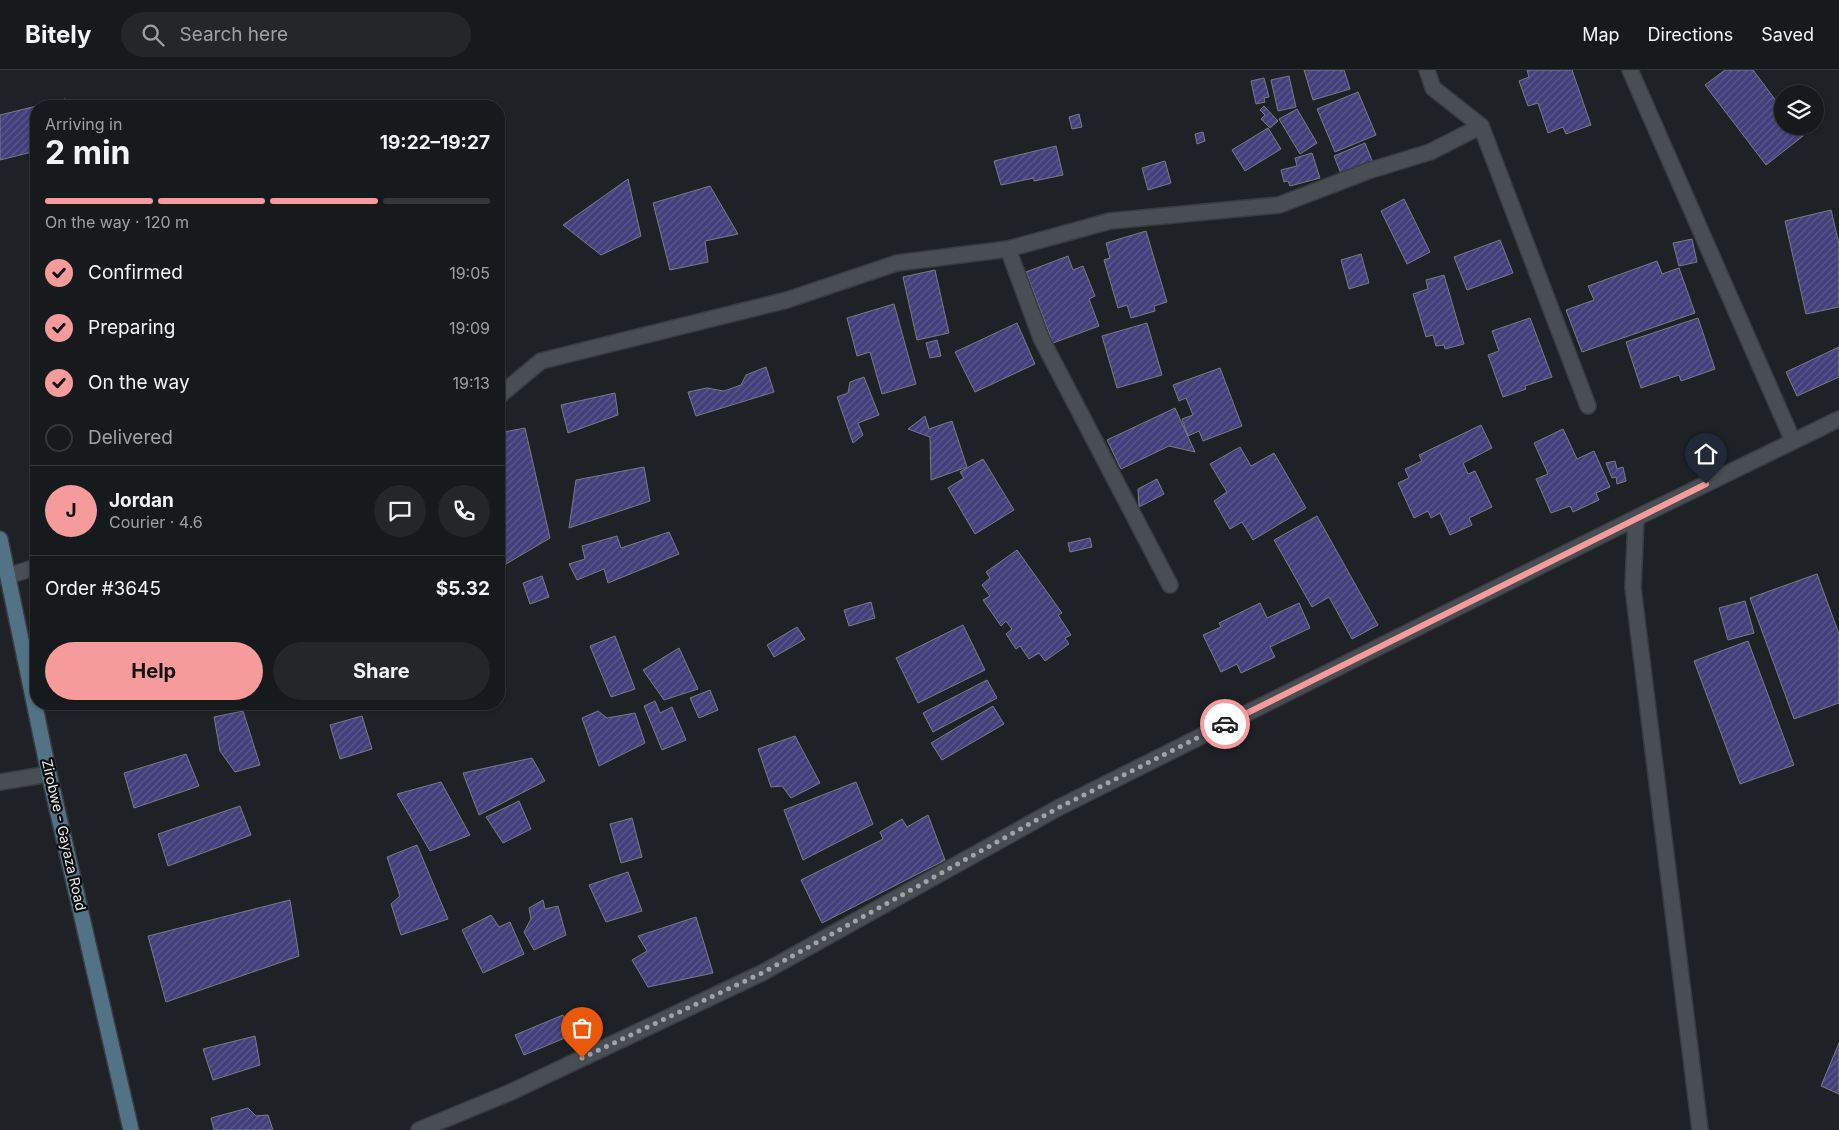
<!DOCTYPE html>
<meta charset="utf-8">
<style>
body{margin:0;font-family:Inter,sans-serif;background:#23272a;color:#f1f3f6;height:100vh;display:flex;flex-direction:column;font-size:19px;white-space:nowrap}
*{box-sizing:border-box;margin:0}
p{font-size:16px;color:#9ea1a4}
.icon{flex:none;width:28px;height:28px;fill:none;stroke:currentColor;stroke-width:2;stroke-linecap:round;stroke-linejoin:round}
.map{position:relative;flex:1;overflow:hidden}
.panel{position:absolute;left:30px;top:30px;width:475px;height:610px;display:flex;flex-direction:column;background:#161a1d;border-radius:20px;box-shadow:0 1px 4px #0004,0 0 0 1px #35383b}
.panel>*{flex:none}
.buttons{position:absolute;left:1774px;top:15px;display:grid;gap:10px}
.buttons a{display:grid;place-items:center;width:50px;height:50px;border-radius:50%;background:#161a1d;box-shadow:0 1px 4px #0004,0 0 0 1px #35383b;font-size:25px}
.pin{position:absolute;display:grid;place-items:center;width:42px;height:42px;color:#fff;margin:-51px -21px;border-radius:50% 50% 50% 0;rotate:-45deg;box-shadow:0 0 5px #0007}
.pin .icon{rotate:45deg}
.courier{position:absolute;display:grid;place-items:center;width:50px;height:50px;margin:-25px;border:4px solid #f59b9c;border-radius:50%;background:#fff;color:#222;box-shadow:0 1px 6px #0007}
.overview em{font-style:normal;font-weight:700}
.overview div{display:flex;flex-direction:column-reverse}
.overview{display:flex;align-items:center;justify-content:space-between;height:85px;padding:0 15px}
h1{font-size:32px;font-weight:700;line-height:38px}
.bar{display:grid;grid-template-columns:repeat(4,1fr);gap:8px 5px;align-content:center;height:60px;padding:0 15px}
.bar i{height:6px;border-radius:4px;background:#35383b}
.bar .active{background:#f59b9c}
.bar p{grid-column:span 4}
.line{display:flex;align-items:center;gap:12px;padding:0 15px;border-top:1px solid #35383b}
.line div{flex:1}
.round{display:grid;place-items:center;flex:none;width:52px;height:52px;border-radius:26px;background:#23272a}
ol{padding:0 15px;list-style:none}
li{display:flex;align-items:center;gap:15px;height:55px}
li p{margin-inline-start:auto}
li .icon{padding:5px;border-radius:50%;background:#f59b9c;color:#111;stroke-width:4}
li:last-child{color:#9ea1a4}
li i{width:28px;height:28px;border:2px solid #35383b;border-radius:50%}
.button{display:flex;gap:10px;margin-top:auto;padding:10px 15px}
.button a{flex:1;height:58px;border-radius:30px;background:#f59b9c;color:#111;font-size:20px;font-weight:700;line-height:58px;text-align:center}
.button a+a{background:#23272a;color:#f1f3f6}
header{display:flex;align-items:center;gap:30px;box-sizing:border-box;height:70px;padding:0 25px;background:#161a1d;border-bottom:1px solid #35383b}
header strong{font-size:24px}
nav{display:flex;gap:28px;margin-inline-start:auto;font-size:18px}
.search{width:350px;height:45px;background:#23272a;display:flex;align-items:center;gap:12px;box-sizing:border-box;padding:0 18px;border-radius:28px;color:#9ea1a4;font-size:19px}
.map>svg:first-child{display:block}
.building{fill:url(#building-hatch);stroke:#7a7b83}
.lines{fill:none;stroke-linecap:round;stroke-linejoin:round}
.street-casing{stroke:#393c41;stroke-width:18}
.secondary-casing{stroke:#393c41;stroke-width:18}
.street{stroke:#494d54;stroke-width:15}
.secondary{stroke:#527285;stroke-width:15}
.done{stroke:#a0a3a8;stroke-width:5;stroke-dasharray:0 9}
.route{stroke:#f59b9c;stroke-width:6}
.labels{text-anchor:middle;stroke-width:4.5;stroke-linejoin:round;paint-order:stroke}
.street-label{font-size:14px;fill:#e6e9ed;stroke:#090b0d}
</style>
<header>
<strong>Bitely</strong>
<div class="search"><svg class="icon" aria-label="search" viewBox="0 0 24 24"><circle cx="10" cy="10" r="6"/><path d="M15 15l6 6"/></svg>Search here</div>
<nav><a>Map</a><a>Directions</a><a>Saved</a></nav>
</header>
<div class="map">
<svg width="1839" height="1060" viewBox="0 0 1839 1060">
<defs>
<pattern id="building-hatch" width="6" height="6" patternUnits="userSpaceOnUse" patternTransform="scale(1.25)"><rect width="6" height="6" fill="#423f7b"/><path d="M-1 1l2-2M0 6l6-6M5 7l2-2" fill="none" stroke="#5d5b8e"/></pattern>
</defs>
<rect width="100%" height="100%" fill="#1e2227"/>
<!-- building -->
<path class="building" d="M1304,0H1344L1350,19L1313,30Z
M1527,0H1572L1591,55L1566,64L1563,57L1548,63L1538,33L1528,36L1519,11L1529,7Z
M1725,0H1753L1782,39V56H1796L1803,66L1766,95L1705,15Z
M1289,6L1296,37L1278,41L1271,10Z
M1264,8L1269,27L1264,28L1265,32L1256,34L1251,11Z
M1358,22L1376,65L1335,82L1317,39Z
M65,29L66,36H36V81L0,90V45Z
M1264,36L1278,51L1270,58L1261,49L1265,45L1260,40Z
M1297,39L1317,73L1300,84L1279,49Z
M1079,44L1082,57L1072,59L1069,47Z
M1268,58L1281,79L1245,101L1232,80Z
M1203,62L1205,71L1197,74L1195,64Z
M1365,73L1373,93L1342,106L1334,86Z
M1056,76L1063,105L1034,111V108L1001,115L994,91Z
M1312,83L1320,108L1290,116L1288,111L1284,112L1281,100L1297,96L1295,88Z
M1165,91L1171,113L1148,120L1142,98Z
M628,109L641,166L601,185L563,155Z
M710,116L738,164L705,171L708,192L670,200L653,133Z
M1404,129L1430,182L1407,194L1381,141Z
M1831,140L1839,174V237L1806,244L1785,151Z
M1146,161L1167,232L1154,236L1155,241L1131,248L1127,235L1118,238L1104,190L1110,188L1106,173Z
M1692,169L1697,192L1679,196L1673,173Z
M1500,170L1513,203L1467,220L1454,187Z
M1361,184L1369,213L1349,219L1341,190Z
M1068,186L1073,200L1083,196L1095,226L1089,229L1099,256L1053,273L1026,202Z
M1657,191L1662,204L1679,198L1695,243L1582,282L1566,240L1594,230L1588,216Z
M935,200L949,263L917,270L903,207Z
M1444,205L1464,274L1445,279L1444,275L1436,276L1433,265L1426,267L1413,224L1428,219L1426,210Z
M894,234L916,314L882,324L870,282L857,286L847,248Z
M1530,248L1552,307L1525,316L1526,319L1503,327L1488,285L1499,281L1492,261Z
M1698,248L1715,299L1681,311L1679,305L1641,318L1626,272Z
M1017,253L1035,294L975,322L955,282Z
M1147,253L1162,305L1117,318L1102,266Z
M937,270L941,286L930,288L926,273Z
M1839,277V307L1797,326L1786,302Z
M766,297L774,322L696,346L688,322L707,318L724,321L741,315L746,305Z
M1220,298L1242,356L1203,371L1199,361L1188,366L1182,349L1193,345L1186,328L1179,331L1173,315Z
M864,307L879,345L858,353L863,365L853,373L837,327L848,323L850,312Z
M615,323L618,345L568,363L561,335Z
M1175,338L1195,382L1169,376L1121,399L1107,370Z
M925,346L929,359L952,351L967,397L931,410L930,367L908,359Z
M1481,355L1492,378L1463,393L1468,404L1475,401L1492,437L1469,448L1472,455L1450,465L1440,443L1431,448L1428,441L1414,448L1398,413L1409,408L1405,399L1422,391L1419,385Z
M525,358L550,468L506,494L499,470V363Z
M1563,359L1577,389L1594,381L1610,417L1596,423L1599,430L1573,442L1570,436L1551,443L1536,409L1548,404L1534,373Z
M1240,377L1251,396L1274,383L1306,438L1253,470L1242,452L1230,459L1214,431L1227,422L1210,394Z
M983,389L1014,440L975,464L948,418L964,408L960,402Z
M1615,391L1617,399L1623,397L1626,411L1617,414L1616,407L1612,408L1606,393Z
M644,397L650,431L569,458L576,410Z
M1157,409L1164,424L1139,437L1138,419Z
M1317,446L1378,555L1352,569L1329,527L1312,537L1274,470Z
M669,462L679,484L608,513L604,499L577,510L569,494L585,489L582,476L617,466L621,478Z
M1090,468L1092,477L1070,482L1068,473Z
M1017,480L1062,543L1058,545L1071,565L1065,568L1069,574L1045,591L1039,583L1029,589L1020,576L1016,579L1006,564L1012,559L1006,551L1001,556L983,530L990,526L982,515L990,508L986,502Z
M1817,504L1839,564V633L1794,649L1750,528Z
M542,506L549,527L530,534L523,513Z
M1745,531L1754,563L1728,570L1719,538Z
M871,532L875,548L849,556L844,540Z
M1260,533L1267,548L1299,533L1310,558L1270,577L1275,587L1241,603L1237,594L1221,602L1203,565L1221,557L1219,553Z
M963,555L985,600L918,633L896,588Z
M797,557L805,569L774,587L767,575Z
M615,566L635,619L611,627L590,576Z
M1748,571L1794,695L1740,714L1694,591Z
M679,578L698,619L664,630L643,600Z
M987,610L997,628L933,662L923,643Z
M710,620L718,640L699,648L690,628Z
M655,631L660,643L672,637L686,670L662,680L644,636Z
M993,636L1004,654L942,690L931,673Z
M243,641L260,695L235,702L220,681L214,647Z
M598,641L607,648L635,643L645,673L599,696L582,648Z
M362,646L372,679L340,689L330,655Z
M795,666L820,713L791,728L782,716L771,717L758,679Z
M186,684L199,716L134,738L124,703Z
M532,688L545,711L479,745L463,703Z
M441,712L470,765L430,781L397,724Z
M856,712L873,754L803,790L784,740Z
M519,731L531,759L503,773L486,747Z
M240,736L251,765L168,796L158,764Z
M928,745L945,790L822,853L801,810L883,769L880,762L902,749L907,757Z
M632,748L642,787L621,793L610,754Z
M417,775L448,849L401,865L391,834L400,826L387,787Z
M628,802L642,841L606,852L589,815Z
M290,830L299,886L166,932L148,866Z
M543,830L545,839L558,836L566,865L534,880L524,862L531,849L529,838Z
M491,845L499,857L510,852L524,884L483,903L462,860Z
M696,847L713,903L648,917L632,890L647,881L638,866Z
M563,945L572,965L524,985L515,965Z
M255,966L260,995L213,1010L203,979Z
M1839,973V1024L1821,1016Z
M248,1038L256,1046L268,1045L273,1060H214L211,1048Z"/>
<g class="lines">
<!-- street casing -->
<g class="street-casing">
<path id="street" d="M1630,0L1793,371
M1481,56L1588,336
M1008,179L1041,268L1170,515
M499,326L541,291L787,230L897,193L1008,179L1110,151L1279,135L1368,101L1430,82L1481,56L1433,18L1427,0
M8,506L36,497
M0,712L49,704
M419,1060L511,1022L762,903L1058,738L1636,448
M1700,1060L1633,518L1636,448L1839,349"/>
</g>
<!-- secondary casing -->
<g class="secondary-casing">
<path id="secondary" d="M0,469L49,704L131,1060"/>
</g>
<!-- street -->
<use href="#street" class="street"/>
<!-- secondary -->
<use href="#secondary" class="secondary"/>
</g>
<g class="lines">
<!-- done -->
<path class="done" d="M582,988L762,903L1058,738L1225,654"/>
<!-- route -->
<path class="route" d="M1225,654L1706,414"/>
</g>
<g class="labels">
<!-- street labels -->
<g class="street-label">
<text transform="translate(64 765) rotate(77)" y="5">Zirobwe - Gayaza Road</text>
</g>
</g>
</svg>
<div class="buttons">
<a><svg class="icon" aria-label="layers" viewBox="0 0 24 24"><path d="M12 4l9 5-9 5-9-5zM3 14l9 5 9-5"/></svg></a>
</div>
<div class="pin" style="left:582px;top:988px;background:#ea580c"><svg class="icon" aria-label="bag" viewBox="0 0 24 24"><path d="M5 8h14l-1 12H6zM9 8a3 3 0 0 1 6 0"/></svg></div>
<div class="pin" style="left:1706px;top:414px;background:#1f2937"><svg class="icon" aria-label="home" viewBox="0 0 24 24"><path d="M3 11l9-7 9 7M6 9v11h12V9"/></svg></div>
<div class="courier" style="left:1225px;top:654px"><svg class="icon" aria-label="car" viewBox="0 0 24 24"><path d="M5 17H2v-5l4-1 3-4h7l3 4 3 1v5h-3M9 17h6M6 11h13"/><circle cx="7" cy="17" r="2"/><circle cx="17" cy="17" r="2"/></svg></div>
<section class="panel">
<div class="overview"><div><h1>2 min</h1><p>Arriving in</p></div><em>19:22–19:27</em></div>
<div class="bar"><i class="active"></i><i class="active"></i><i class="active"></i><i></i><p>On the way · 120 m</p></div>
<ol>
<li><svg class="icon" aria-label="check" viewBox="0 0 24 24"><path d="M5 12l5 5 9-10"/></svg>Confirmed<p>19:05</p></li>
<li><svg class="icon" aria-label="check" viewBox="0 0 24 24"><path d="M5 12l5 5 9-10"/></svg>Preparing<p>19:09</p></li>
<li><svg class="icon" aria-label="check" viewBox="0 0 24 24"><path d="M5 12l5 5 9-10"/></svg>On the way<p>19:13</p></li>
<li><i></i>Delivered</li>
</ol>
<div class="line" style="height:90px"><b class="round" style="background:#f59b9c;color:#111">J</b><div><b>Jordan</b><p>Courier · 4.6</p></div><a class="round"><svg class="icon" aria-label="chat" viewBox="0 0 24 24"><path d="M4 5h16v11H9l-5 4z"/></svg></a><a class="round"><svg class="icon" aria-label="phone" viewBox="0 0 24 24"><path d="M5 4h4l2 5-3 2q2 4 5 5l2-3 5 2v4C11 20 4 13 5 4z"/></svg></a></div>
<div class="line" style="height:65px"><div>Order #3645</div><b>$5.32</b></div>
<div class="button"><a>Help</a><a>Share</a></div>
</section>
</div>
